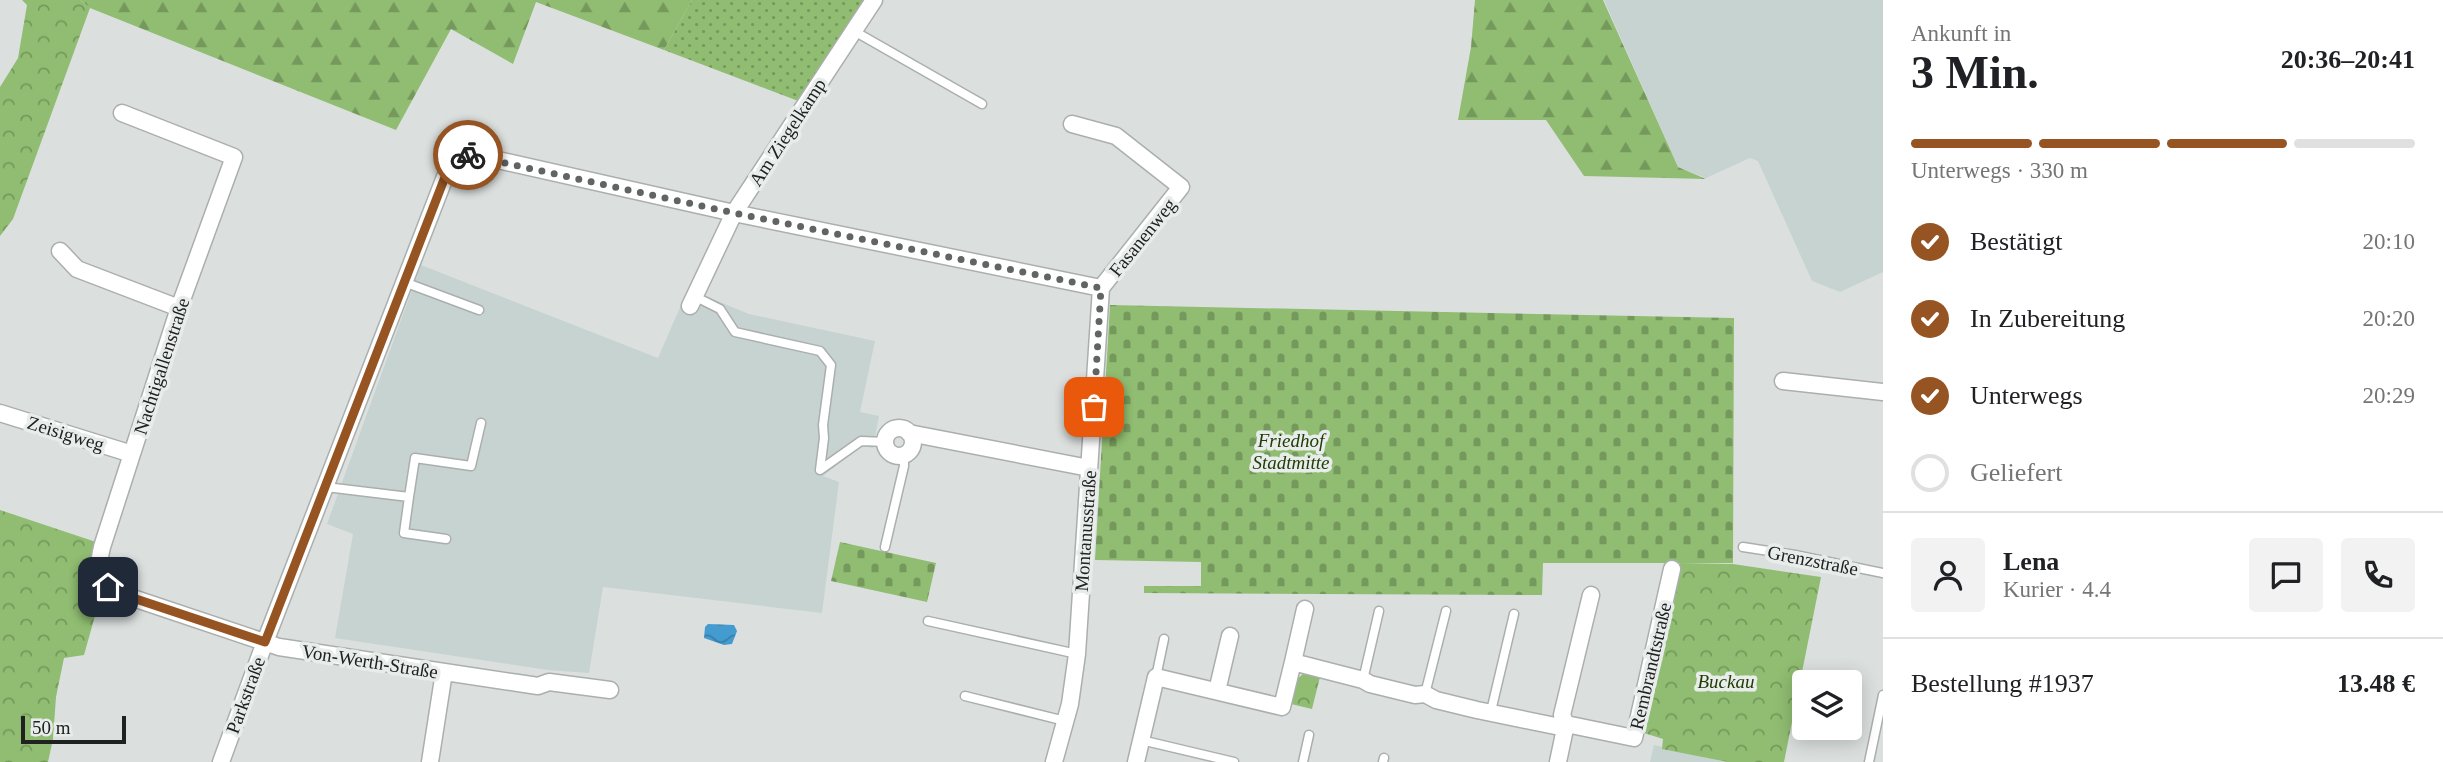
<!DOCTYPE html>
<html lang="de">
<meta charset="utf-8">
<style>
body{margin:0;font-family:Georgia,serif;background:#f2f2f2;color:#202124;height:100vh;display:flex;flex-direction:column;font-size:26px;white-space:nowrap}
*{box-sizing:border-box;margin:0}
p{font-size:23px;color:#757577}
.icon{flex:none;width:38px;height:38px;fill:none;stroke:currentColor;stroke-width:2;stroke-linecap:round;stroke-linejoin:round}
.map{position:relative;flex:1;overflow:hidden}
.drawer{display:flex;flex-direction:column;background:#fff;width:560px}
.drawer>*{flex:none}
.fabs{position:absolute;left:1792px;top:670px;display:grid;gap:14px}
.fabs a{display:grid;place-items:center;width:70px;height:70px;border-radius:7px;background:#fff;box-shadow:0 4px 18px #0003;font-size:35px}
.scale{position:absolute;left:21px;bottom:18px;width:105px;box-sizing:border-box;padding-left:7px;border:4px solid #202121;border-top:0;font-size:19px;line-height:24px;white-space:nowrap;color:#202121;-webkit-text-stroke:5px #e8edec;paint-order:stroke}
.pin{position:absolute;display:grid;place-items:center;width:60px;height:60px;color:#fff;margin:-30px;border-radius:14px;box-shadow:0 4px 10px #0006}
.courier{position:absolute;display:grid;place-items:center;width:70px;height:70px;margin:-35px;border:5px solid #965423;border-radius:50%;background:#fff;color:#222;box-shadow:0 2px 9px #0007}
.overview em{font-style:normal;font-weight:800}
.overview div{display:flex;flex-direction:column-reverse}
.overview{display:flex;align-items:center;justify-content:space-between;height:119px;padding:0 28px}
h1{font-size:46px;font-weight:800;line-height:52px}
.bar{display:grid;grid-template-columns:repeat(4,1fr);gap:10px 7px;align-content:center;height:84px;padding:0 28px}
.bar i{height:9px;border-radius:5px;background:#e0e0e0}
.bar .selected{background:#965423}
.bar p{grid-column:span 4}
.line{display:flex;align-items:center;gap:18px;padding:0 28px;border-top:2px solid #e0e0e0}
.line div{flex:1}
.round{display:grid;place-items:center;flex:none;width:74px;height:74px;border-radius:7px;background:#f2f2f2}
ol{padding:0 28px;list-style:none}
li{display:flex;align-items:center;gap:21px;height:77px}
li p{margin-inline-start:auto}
li .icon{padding:7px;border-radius:50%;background:#965423;color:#fff;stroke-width:4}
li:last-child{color:#757577}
li i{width:38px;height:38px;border:4px solid #e0e0e0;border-radius:50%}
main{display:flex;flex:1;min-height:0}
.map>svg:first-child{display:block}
.built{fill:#c6d3d1}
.grass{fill:url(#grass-dots)}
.forest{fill:url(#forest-firs)}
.cemetery{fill:url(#cemetery-stones)}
.park{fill:url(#park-crowns)}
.water{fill:url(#water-waves)}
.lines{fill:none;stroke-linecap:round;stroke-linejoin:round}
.service-casing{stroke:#aaafae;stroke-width:11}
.minor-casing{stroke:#aaafae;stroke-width:19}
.service{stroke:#fff;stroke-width:8}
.minor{stroke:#fff;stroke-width:16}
.done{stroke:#616464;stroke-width:7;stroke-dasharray:0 12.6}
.route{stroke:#965423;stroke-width:9}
.labels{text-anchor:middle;stroke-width:7;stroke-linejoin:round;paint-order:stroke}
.street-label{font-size:19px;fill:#202121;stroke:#e8edec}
.park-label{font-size:19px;font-style:italic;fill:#213d05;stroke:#e8edec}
</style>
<main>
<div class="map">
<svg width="1883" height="762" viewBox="0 0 1883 762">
<defs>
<pattern id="grass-dots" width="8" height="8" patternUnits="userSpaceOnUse" patternTransform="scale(1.75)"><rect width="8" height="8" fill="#90bd71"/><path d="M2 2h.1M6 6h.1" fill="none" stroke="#75995c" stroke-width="1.8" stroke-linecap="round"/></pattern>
<pattern id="forest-firs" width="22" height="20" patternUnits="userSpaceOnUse" patternTransform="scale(1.75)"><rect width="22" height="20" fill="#90bd71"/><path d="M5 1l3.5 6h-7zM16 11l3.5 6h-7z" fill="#75995c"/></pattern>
<pattern id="cemetery-stones" width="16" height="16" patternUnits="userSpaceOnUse" patternTransform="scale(1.75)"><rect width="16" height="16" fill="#90bd71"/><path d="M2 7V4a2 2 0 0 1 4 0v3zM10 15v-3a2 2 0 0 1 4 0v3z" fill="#75995c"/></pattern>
<pattern id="park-crowns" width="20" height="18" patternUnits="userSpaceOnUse" patternTransform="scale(1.75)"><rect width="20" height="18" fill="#90bd71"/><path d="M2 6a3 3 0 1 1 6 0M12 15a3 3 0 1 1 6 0" fill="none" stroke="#75995c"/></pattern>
<pattern id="water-waves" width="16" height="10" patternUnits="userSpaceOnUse" patternTransform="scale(1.75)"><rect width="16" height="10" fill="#449bd0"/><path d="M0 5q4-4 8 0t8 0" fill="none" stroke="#387ea8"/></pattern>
</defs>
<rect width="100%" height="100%" fill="#dbe0df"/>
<!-- built -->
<path class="built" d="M1604,0H1883V272L1840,292L1812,281L1758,161L1750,158L1706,178L1678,167Z
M421,265L658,358L688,289L749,314L875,341L860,412L879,416L873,448L862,446L823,476L839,482L822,613L603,587L589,673L548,670L335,638L353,534L327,524Z
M1654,745L1730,762H1650Z"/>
<!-- grass -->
<path class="grass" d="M692,0H869L801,102L664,50Z"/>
<!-- forest -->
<path class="forest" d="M80,0H692L664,50L536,2L513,64L451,29L396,130L90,8Z
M1475,0H1603L1678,167L1706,179L1584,176L1546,120H1458L1471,47Z"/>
<!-- cemetery -->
<path class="cemetery" d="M1110,305L1734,318L1733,563H1543L1542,595L1144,593V586H1201V562L1095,560Z
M840,542L936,563L927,602L831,581Z"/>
<!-- park -->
<path class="park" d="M22,0H80L90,8L13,219L0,236V87L18,58L27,5Z
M0,510L105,545V580L84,655L64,658L56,697L53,739L48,762H0Z
M1680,563L1733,564L1821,577L1784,762H1728L1662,749L1663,739L1644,733L1646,708Z
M1308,674L1320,677L1312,709L1291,704L1297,679L1303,674Z"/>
<!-- water -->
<path class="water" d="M708,624L734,625L737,631L732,644L724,645L704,638L705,627Z"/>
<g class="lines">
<!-- service casing -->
<g class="service-casing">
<path id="service" d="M854,31L982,104
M404,282L479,310
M694,296L720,309L735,332L820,351L831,365L823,425L824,438L820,470L861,441L886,442
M326,487L409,497L415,458L471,466L481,423
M409,497L404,533L446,539
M885,547L904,466V455
M1743,547L1795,555L1883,573
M928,621L1077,654
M1156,677L1164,639
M1363,680L1379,611
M1425,694L1446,611
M965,696L1065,721
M1491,711L1514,614
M1141,740L1234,762
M1303,762L1309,735
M1383,762L1384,758
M1869,762L1883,695"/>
</g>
<!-- minor casing -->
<g class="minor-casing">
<path id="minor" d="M122,113L234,157L179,308L102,547C96,572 98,585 124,595L279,647L518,683L538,686L549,682L610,690
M1072,124L1116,136L1181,187L1101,288
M60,251L77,269L179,308
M690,306L734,213L874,0
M1783,381L1883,392
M0,413L132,454
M885 442a14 14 0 1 1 28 0a14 14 0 1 1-28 0Z
M909,433L1089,468
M1293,662L1305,609
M1217,691L1230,636
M1566,724L1634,738L1672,569
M221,762L265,642L445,177C451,164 456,155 471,154L734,213L1101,288
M430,762L444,672
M1054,762L1070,704L1077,654L1101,288
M1136,762L1156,677L1282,707L1293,662L1363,680L1370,684L1415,695L1425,694L1436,700L1477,710L1565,728
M1558,762L1566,724L1562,715L1591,595"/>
</g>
<!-- service -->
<use href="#service" class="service"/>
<!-- minor -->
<use href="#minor" class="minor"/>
</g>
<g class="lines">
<!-- done -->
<path class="done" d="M468,155L734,213L1101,288L1094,407"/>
<!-- route -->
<path class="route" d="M108,587L124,595L265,642L445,177L454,160L468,155"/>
</g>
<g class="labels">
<!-- street labels -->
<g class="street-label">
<text transform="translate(787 132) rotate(-57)" y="7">Am Ziegelkamp</text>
<text transform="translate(1142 237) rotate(-51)" y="7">Fasanenweg</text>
<text transform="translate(161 366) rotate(-72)" y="7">Nachtigallenstraße</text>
<text transform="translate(66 433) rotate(17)" y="7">Zeisigweg</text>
<text transform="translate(1085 531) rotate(-86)" y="7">Montanusstraße</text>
<text transform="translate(1813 560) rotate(11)" y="7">Grenzstraße</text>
<text transform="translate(370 661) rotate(9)" y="7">Von-Werth-Straße</text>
<text transform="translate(1650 666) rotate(-77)" y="7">Rembrandtstraße</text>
<text transform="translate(245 695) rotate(-70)" y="7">Parkstraße</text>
</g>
<!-- park labels -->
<g class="park-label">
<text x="1291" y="447">Friedhof<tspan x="1291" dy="22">Stadtmitte</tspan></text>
<text x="1726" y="688">Buckau</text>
</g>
</g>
</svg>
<div class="fabs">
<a><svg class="icon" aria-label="layers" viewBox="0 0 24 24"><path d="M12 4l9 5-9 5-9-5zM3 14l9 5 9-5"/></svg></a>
</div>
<div class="scale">50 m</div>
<div class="pin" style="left:1094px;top:407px;background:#ea580c"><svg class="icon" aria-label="bag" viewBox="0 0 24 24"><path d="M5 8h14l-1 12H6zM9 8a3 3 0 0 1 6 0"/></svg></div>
<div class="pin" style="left:108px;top:587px;background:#1f2937"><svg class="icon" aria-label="home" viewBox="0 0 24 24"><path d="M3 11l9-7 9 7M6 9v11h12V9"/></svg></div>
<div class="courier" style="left:468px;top:155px"><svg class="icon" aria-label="bike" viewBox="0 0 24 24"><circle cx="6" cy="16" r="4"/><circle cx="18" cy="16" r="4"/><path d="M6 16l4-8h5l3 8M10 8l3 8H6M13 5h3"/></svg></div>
</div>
<section class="drawer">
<div class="overview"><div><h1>3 Min.</h1><p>Ankunft in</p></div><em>20:36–20:41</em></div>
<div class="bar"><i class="selected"></i><i class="selected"></i><i class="selected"></i><i></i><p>Unterwegs · 330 m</p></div>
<ol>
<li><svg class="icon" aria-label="check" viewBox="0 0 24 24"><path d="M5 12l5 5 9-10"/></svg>Bestätigt<p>20:10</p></li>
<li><svg class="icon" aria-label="check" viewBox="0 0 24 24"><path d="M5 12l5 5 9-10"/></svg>In Zubereitung<p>20:20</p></li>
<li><svg class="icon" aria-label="check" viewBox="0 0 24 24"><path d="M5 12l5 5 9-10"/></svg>Unterwegs<p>20:29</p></li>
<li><i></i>Geliefert</li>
</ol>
<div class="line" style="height:126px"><a class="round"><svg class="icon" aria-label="person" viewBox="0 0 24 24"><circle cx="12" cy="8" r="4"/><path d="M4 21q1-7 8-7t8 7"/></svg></a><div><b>Lena</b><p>Kurier · 4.4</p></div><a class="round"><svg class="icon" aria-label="chat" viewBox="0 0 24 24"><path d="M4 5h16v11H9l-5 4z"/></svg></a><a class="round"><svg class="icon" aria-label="phone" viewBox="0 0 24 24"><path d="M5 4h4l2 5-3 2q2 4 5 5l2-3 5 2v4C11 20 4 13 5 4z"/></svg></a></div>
<div class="line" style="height:91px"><div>Bestellung #1937</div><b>13.48 €</b></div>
</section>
</main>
